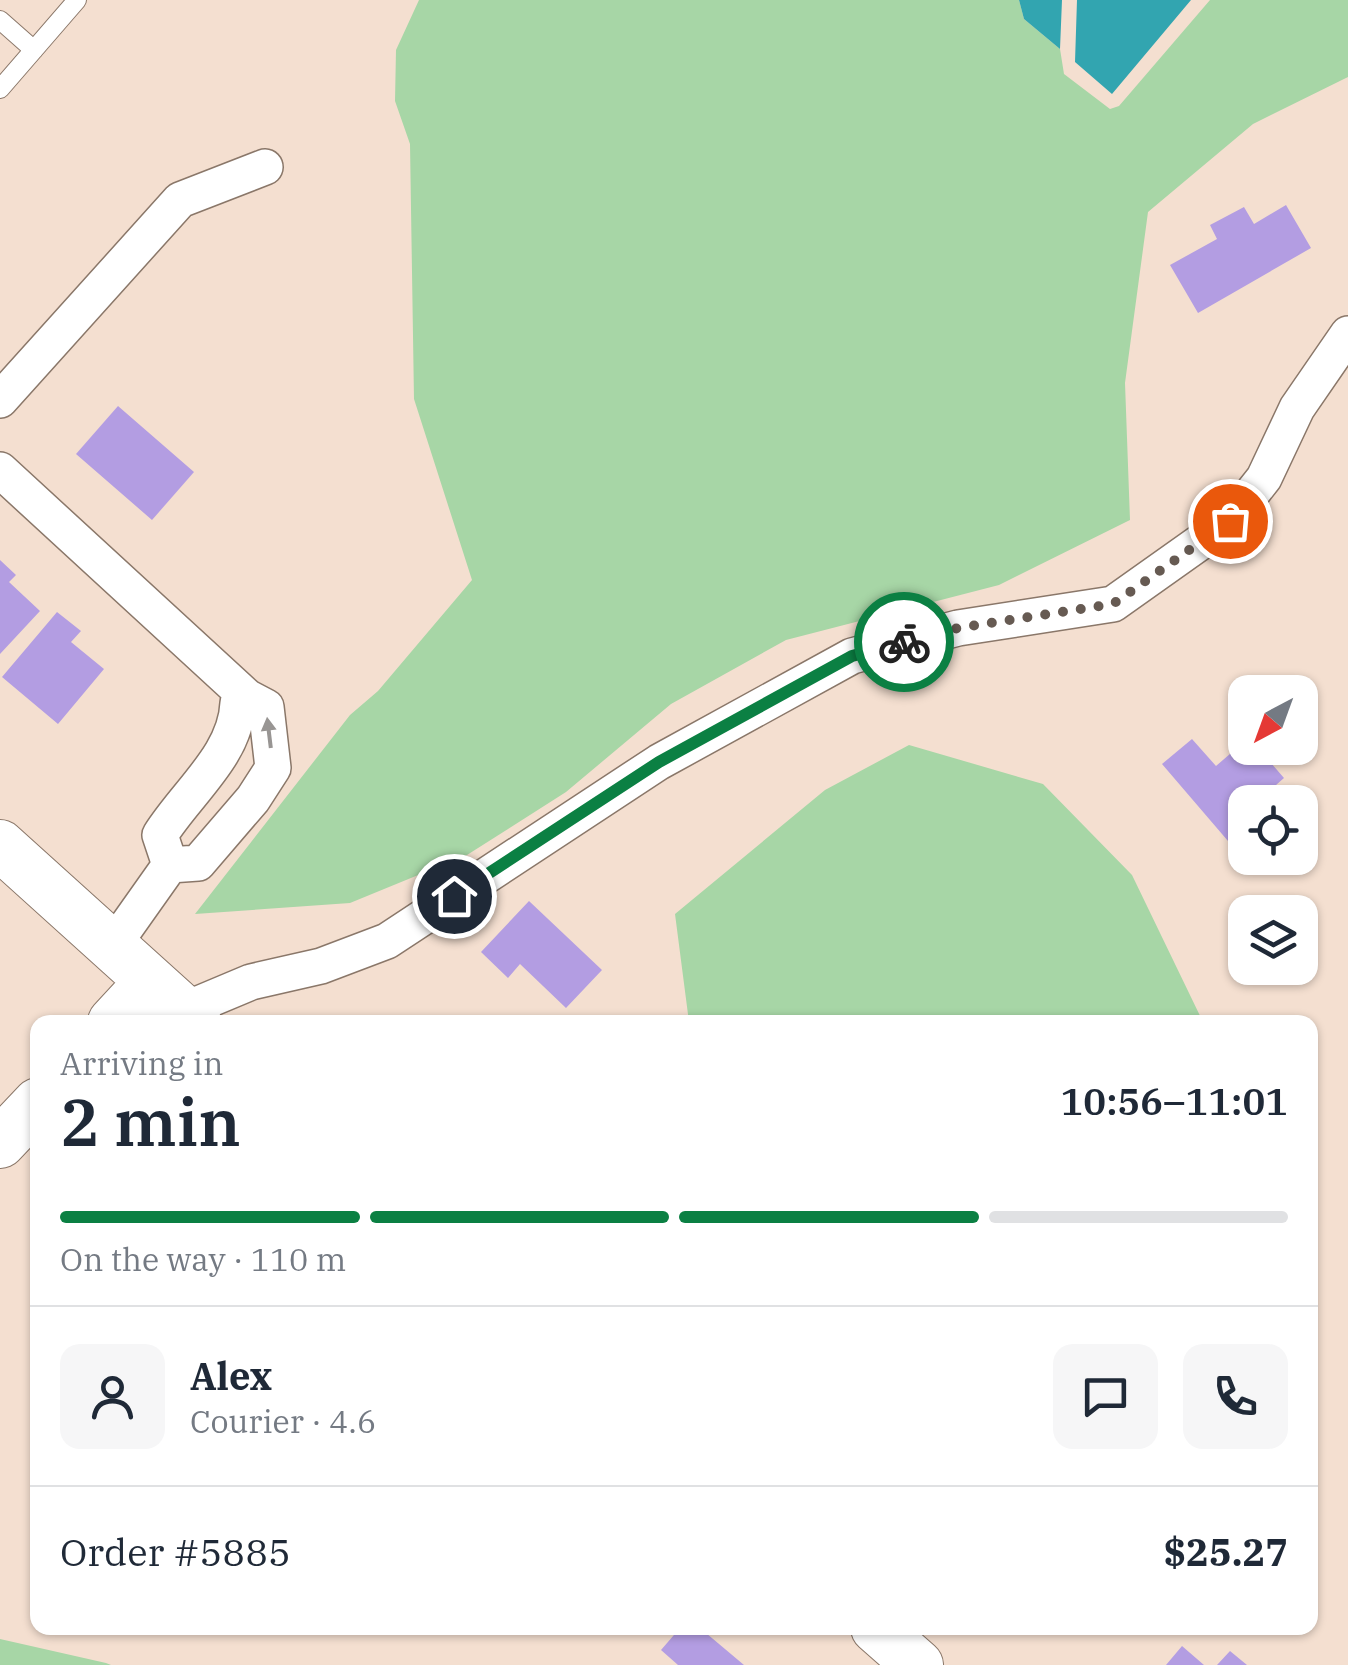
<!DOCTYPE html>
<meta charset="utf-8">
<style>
body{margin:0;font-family:"IBM Plex Serif",serif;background:#f6f6f7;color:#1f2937;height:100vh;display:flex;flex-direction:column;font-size:38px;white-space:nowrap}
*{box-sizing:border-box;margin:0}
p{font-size:32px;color:#747a83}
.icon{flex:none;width:55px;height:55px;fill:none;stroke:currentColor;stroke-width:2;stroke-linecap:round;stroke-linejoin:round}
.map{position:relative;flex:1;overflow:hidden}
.side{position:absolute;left:30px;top:1015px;width:1288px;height:620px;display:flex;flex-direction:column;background:#fff;border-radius:20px;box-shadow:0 2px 8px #0004}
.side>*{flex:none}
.needle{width:65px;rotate:221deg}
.fabs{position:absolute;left:1228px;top:675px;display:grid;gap:20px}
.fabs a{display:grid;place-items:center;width:90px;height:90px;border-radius:20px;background:#fff;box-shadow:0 2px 8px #0004;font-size:50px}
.pin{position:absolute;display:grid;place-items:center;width:85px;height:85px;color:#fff;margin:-42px;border:5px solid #fff;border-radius:50%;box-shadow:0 2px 10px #0007}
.courier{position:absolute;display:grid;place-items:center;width:100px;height:100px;margin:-50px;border:8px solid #0b8043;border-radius:50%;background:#fff;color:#222;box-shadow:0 2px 12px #0007}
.overview em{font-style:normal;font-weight:600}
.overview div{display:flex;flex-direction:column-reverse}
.overview{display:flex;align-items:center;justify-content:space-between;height:170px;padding:0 30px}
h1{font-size:65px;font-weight:600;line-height:75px}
.bar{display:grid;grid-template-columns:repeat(4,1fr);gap:15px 10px;align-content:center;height:120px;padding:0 30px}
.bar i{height:12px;border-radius:8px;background:#e0e1e3}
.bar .on{background:#0b8043}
.bar p{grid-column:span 4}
.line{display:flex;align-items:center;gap:25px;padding:0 30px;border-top:2px solid #e0e1e3}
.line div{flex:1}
.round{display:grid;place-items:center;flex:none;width:105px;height:105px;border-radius:20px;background:#f6f6f7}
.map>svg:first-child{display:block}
.green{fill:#a7d6a6}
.water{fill:#32a5b0}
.building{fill:#b39de2}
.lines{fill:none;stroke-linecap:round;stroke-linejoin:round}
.lane-casing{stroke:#8a7769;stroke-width:20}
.street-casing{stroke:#8a7769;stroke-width:38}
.secondary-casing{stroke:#8a7769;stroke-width:52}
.lane{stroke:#fff;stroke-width:18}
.street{stroke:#fff;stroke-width:35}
.secondary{stroke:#fff;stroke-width:50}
.oneway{fill:#989593}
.done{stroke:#665a52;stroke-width:10;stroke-dasharray:0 18}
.route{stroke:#0b8043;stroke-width:12}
</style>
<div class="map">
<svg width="1348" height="1665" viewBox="0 0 1348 1665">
<rect width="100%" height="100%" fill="#f4dfd0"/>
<!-- green -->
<path class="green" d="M419,0H1019L1024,19L1060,49L1064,74L1110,109L1119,106L1210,0H1348V77L1253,124L1148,212L1125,383L1130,520L999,585L786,640L671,704L566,792L467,855L350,903L195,914L350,715L378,691L472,580L414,399L410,144L395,101L396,50Z
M909,745L1043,784L1132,875L1203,1022H689L675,914L825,790Z
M0,1639L106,1663L111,1665H0Z"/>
<!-- water -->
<path class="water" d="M1019,0H1062L1060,49L1024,19Z
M1077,0H1191L1112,94L1075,62Z"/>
<!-- building -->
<path class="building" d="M1286,205L1311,248L1198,313L1170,265L1217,239L1210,225L1244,207L1254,224Z
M118,406L194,472L152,520L76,454Z
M0,560L16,575L9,582L40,611L0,654Z
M57,612L81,631L71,642L104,669L58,724L2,677Z
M1192,739L1216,766L1245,741V748H1258L1284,778L1268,792L1273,802H1245V826L1228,841L1162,764Z
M529,901L602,970L566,1008L520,964L508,978L481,952Z
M680,1628H700L744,1665H678L661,1650Z
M1182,1646L1204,1665H1166Z
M1230,1651L1247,1665H1217Z"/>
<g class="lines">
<!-- lane casing -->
<g class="lane-casing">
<path id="lane" d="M0,20L34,50
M0,89L77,0"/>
</g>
<!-- street casing -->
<g class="street-casing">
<path id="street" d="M0,400L180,200L265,167
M0,470L247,697L266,707L273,768L253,799L198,863L170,865
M170,865L160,835C187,792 236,755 238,703L247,697
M112,947L170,865
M182,1011L251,982L321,966L387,941L659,762L852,656L958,628L1113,604L1230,521L1264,478L1297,408L1348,334"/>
</g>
<!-- secondary casing -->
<g class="secondary-casing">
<path id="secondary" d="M0,845L196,1022
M113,1022L150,982
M0,1143L38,1103
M876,1628L918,1665"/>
</g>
<!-- lane -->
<use href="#lane" class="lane"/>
<!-- street -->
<use href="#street" class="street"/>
<!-- secondary -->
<use href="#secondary" class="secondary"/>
</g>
<!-- one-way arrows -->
<defs><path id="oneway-solid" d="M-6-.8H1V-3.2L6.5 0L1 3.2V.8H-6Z" transform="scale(2.5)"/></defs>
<use class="oneway" href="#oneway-solid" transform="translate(269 733) rotate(-97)"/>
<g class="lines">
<!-- done -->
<path class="done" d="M904,642L958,628L1113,604L1230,521"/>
<!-- route -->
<path class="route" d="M454,896L659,762L852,656L904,642"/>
</g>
</svg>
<div class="fabs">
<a><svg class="needle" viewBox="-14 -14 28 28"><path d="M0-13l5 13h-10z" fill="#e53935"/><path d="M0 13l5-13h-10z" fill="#747a83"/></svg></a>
<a><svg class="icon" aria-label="locate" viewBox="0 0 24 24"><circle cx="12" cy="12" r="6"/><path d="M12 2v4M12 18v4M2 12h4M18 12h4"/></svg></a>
<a><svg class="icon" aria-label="layers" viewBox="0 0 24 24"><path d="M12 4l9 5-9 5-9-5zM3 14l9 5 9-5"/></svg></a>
</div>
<div class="pin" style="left:1230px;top:521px;background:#ea580c"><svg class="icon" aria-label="bag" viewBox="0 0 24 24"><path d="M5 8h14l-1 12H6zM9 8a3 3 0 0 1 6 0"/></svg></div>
<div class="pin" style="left:454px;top:896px;background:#1f2937"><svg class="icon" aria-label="home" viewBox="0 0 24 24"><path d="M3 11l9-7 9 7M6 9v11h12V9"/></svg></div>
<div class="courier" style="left:904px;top:642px"><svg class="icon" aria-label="bike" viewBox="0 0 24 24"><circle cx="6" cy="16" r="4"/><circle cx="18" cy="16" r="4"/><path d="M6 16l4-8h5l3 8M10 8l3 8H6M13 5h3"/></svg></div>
<section class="side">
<div class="overview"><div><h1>2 min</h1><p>Arriving in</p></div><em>10:56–11:01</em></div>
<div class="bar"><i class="on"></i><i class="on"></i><i class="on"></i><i></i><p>On the way · 110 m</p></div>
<div class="line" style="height:180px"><a class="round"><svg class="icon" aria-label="person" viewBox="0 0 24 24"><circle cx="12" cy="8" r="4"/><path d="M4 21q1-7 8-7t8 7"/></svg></a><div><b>Alex</b><p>Courier · 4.6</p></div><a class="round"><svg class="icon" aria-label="chat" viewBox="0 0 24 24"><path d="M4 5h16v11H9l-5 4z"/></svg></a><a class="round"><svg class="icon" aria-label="phone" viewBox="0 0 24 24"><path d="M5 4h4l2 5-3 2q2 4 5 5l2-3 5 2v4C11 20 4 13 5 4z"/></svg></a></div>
<div class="line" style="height:130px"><div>Order #5885</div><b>$25.27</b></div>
</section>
</div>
